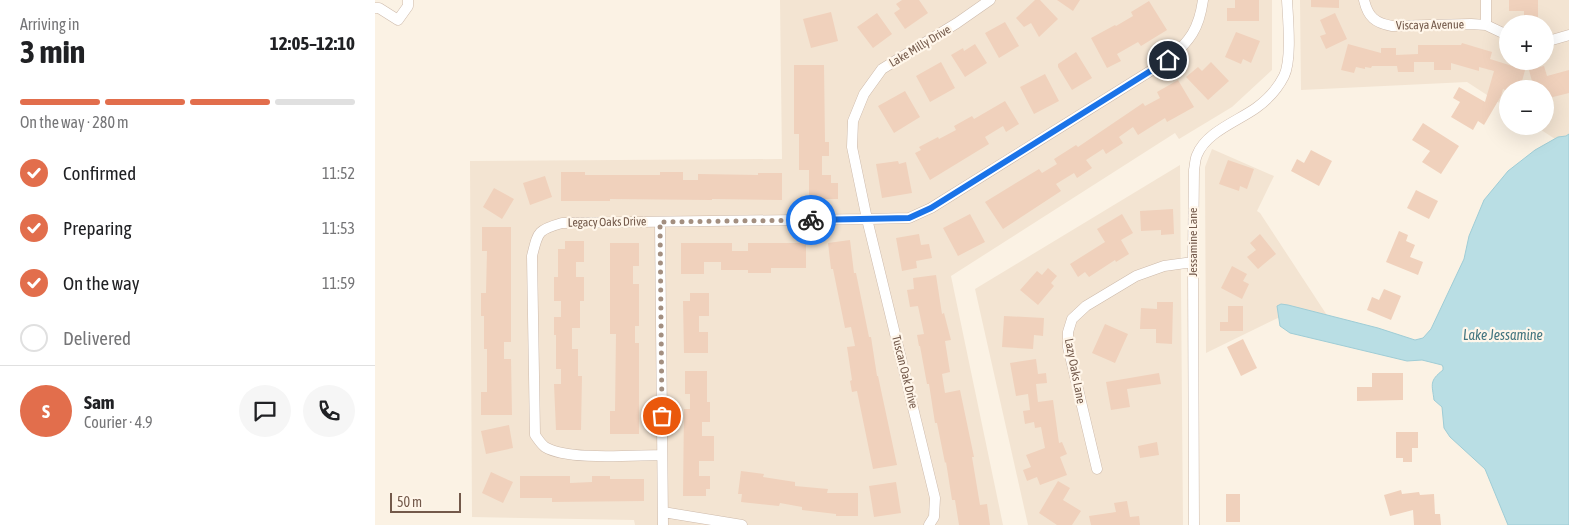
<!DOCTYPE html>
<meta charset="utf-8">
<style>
body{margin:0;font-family:"Asap Condensed",sans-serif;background:#f6f6f6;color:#202124;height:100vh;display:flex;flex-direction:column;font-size:19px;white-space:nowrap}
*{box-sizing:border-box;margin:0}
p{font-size:16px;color:#757577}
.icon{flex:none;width:28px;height:28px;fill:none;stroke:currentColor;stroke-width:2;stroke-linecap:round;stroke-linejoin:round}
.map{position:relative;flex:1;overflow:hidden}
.panel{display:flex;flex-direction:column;background:#fff;width:375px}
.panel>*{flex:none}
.tools{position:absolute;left:1124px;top:15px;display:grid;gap:10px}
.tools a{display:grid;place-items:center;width:55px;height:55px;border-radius:50%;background:#fff;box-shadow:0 5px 20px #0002;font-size:25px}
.scale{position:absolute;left:15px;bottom:12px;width:71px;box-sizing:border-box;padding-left:5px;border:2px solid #73594a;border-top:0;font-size:14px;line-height:18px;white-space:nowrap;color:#73594a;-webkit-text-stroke:4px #fff6ea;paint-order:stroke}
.pin{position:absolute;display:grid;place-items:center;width:42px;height:42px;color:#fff;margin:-21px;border:2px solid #fff;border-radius:50%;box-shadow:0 1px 5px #0007}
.courier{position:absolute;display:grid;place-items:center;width:50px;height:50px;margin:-25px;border:4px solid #1a73e8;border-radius:50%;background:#fff;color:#222;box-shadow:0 1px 6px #0007}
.summary em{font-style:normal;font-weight:700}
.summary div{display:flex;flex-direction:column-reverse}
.summary{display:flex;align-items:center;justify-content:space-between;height:85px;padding:0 20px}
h1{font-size:32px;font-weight:700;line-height:38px}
.bar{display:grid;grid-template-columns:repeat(4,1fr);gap:8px 5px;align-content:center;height:60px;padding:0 20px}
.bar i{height:6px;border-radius:4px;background:#e0e0e0}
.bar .active{background:#e26e4c}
.bar p{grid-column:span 4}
.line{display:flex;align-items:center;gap:12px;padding:0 20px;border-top:1px solid #e0e0e0}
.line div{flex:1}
.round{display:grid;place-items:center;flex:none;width:52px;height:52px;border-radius:26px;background:#f6f6f6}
ol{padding:0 20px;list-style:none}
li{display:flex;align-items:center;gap:15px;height:55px}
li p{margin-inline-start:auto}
li .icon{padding:5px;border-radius:50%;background:#e26e4c;color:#fff;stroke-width:4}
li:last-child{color:#757577}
li i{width:28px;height:28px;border:2px solid #e0e0e0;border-radius:50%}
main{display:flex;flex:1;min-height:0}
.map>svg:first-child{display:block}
.residential{fill:#f3e4d2;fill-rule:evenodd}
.water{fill:#b9dee4;stroke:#9fcdd6}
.building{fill:#f0d1bc}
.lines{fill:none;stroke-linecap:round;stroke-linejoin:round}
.street-casing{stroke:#cdbaab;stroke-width:11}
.street{stroke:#fff;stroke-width:10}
.done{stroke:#a38f80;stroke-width:5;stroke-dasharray:0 9}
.route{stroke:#1a73e8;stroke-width:6}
.labels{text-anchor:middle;stroke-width:4.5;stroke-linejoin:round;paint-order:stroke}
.street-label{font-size:12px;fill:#73594a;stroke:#fff6ea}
.water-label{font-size:14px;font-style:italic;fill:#42757f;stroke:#fff6ea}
</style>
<main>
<section class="panel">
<div class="summary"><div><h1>3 min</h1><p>Arriving in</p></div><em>12:05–12:10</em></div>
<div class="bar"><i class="active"></i><i class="active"></i><i class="active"></i><i></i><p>On the way · 280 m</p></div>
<ol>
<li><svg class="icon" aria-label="check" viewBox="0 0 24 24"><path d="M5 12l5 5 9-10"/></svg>Confirmed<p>11:52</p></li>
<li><svg class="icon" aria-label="check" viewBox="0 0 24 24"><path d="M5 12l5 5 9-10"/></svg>Preparing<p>11:53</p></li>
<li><svg class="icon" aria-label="check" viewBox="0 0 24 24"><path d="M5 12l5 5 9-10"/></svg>On the way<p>11:59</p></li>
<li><i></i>Delivered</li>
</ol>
<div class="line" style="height:90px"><b class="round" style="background:#e26e4c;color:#fff">S</b><div><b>Sam</b><p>Courier · 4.9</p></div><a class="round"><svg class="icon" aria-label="chat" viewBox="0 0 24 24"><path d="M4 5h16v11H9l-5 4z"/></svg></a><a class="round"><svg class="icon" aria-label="phone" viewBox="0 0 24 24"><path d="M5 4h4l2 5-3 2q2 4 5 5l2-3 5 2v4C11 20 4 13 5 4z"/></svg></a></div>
</section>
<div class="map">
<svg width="1194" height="525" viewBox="0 0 1194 525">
<rect width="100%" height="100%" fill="#fbf2e4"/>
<!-- residential -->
<path class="residential" d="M405,0H897V70L857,107L804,139L800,133L576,276L628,525H260L259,520L97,517L95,161L407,159Z
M925,0H1194V148L1160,126H1170V89H1132V108L1092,82L926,90ZM1132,24H1170V61H1132Z
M837,149L899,176L882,211L885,213L961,329L907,316L831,353L830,179V167Z
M805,165L808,525H653L600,289Z"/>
<!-- water -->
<path class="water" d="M1194,134V525H1133L1110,469L1075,437L1069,428L1067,407L1059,400C1057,384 1054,381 1068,370V367L1067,365L1047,360L1032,361L915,333L905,326L902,306L906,304L913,305L1003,328L1040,340L1048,338L1056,329L1089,259L1094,236L1109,200L1133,171L1160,150L1183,137L1191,136Z"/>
<!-- building -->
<path class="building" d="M527,0H544L553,13L530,29L519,13L525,9L521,4Z
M660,0H665L683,19L664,37L656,23L649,27L641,18Z
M682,0H705L698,11Z
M860,0H884V21H852V8H860Z
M936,0H964V8L936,7Z
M1134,0H1163V18H1149V11H1134Z
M774,1L792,30L766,46L763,42L742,54L746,61L732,68L716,38L740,25L741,26L758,16L756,12Z
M456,12L463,41L436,48L428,19Z
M502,13L517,34L498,48L482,27Z
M960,13L972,39L951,49L945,36L951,34L945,20Z
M630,22L644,46L624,58L610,33Z
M861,32L885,41L876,63L868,59L866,64L850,57Z
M1087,43L1117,52L1115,59L1150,70L1145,89H1132V91L1128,89L1126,96L1109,125L1103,121L1098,130L1076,117L1085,102L1078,98L1084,87L1110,102L1119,71L1104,67V71L1076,63V70H1059V62H1039V72H1023L1022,66H997L996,68L990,67V69L981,67L979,73L966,70L973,44L1006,53V48H1021V55L1043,54V45H1086Z
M600,44L612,63L590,77L576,55L588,48L589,51Z
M701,52L717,78L697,90L683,67V64Z
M566,62L580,88L555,102L541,76Z
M836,62L854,81L833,100L811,77L823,67L827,71Z
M419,65H449L450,142H454V156H447V175H456V183H463V199H434V170H424V134H419Z
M1169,66L1172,76L1194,70V93L1170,99V89H1159L1154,70Z
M670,74L684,101L659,114L645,87Z
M803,80L819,107L792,122L790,118L763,135L758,127L744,137L748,143L731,154L728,149L711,160L717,168L702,178L699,173L681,184L686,191L628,229L610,202L664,169L667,173L682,164L679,159L701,145L703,147L768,103L770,106L785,98L782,92Z
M530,91L545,117L519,133L503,106Z
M630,101L644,124L631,132L628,126L610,137L614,144L555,180L540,153L546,150L544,147L563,137L564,139L581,130L579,126L597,116L599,119Z
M1048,123L1084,146L1066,174L1047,162L1055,151L1037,140Z
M936,150L957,161L944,186L916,171L922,159L929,163Z
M853,160L879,169L872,189L865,186L864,191L844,184Z
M523,161L524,164L531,162L537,193L507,198L501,164Z
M186,172H210V175H285V172H308V180H323V174L383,175V173H407V200L337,199V200L235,199V201H186Z
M170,176L177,197L155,205L148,183Z
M119,188L139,199L127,219L108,207Z
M1041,190L1063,201L1054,219L1032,208Z
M798,209L799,234L786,235V230L766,231L765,211Z
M595,214L610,242L583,256L568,228Z
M747,214L758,233L746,240L754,254L741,262L740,260L714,277L710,272L703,277L695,264L730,242L722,229Z
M107,227H136V342H129V359H136L137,415H106V392H112V349H109V316H106V293H111L112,251H107Z
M1024,231L1033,235L1031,241L1040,245L1035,257L1048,262L1043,275L1011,262Z
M544,234L546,245L554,244L557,258L541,261L542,268L527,271L521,238Z
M885,234L901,254L883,269L872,257L881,250L875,243Z
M475,240L479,273H481L494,337H496L502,376H503L522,465L498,469L482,391L477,392L475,381L477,380L472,347L480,346L476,327L470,328L458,269H456L453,243Z
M190,241H209V262H201V277H209V301H205V328H197V349H203V376H207L206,430H181L179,384H186V369H181V335H179V317H186V301H179V277H183V249H190Z
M235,243H264V266H258V284H264V326H260V343H264V434H235V411H240L241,334H235Z
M306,243H357V251H373V243H431V268H396V273H373V270H346V262H329V274H306Z
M857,266L872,274L868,281L874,284L867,299L846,288Z
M673,268L682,276L676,283L679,286L663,305L645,290L662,271L667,275Z
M561,275L567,314L569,313L576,340L570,341L575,372L567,374L570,393L585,390L599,457H597L605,505L612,504L615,525H584L580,500H577L571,462L570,463L562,423H560L554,384H552L545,346H544L542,335L549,334L543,306L535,307L532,290L539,289L538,278Z
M1009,289L1026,296L1016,320L992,310L997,297L1004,300Z
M315,293H334V316H324V332H333V353H309L308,301H315Z
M782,302H798L797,344L781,343V329H765L766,308L782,309Z
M853,306H868V331H845V322H853Z
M629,316L669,318L668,336L659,335L658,349L627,347Z
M730,324L753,334L740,363L717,353Z
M868,339L882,368L866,376L852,347Z
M661,359L663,374L671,373L672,383L661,384L663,402L678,400L684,443L687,442L692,454L685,457L692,475L665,485L662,477L652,481L648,470L656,467L651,455L670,448L666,427L660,428L659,422L650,424L648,411L655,410L653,394L641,396L635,363Z
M310,371H332V402H335V422H327V436H339V461H324V476H335V489H331V496H308L309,409H315V394H310Z
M784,373L786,384L752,389L755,407L736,410L731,382Z
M997,373H1028V400L982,401V387H997Z
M134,425L138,448L111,454L106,431Z
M1021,432H1043V448H1037V462H1028V458H1021Z
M782,442L784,455L765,458L763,446Z
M366,471L389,474L388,477L420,482V486L453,489L452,493H483V516H461V514L427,510V507L405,503L404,506L366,502L367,494H363Z
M116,472L138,482L128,503L107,493Z
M145,476H195V483L217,482V476H235V479H269V501L177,502V498H145Z
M683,481L695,488L688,500L706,511L697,525H682L664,513Z
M521,482L526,513L499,517L494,486Z
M1026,490L1027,494L1044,492L1045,495L1059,494L1060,514H1065L1066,525H1039L1038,510L1015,516L1009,495Z
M851,494H865V522H851Z
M752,501L755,517L764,516L765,525H716L714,516L741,512L739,503Z"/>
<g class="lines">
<!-- street casing -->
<g class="street-casing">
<path id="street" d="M989,0C993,17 1000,23 1017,26L1096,24L1111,25L1132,35
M1111,0V25
M0,8H4L23,20L33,6V0
M1170,42L1194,35
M285,222L288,525
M287,455C259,455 193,461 170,447C166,444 163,439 160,435L157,256C163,232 162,230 187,223L492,219L534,218L556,208L793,60C815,41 824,29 828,0
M722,469L693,347V332L697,319L711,306L761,276L789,266L818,262
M288,512L367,525
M554,525L559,517L560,498L492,219L477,147L478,121L489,94L507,69L582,23L615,0
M819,525L818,262L819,170C820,165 820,159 822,155C831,132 863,121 881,108C892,100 903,88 909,76C917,60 913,19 912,0"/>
</g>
<!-- street -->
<use href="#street" class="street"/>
</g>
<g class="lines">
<!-- done -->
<path class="done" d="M287,416L285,222L436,220"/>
<!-- route -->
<path class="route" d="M436,220L534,218L556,208L793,60"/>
</g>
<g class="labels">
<!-- street labels -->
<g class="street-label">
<text transform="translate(1055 25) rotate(-1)" y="4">Viscaya Avenue</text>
<text transform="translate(545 46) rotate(-31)" y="4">Lake Milly Drive</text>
<text transform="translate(232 222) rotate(-1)" y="4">Legacy Oaks Drive</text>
<text transform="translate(818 242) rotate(-90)" y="4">Jessamine Lane</text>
<text transform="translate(700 371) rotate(79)" y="4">Lazy Oaks Lane</text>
<text transform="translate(530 372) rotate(76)" y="4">Tuscan Oak Drive</text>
</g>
<!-- water labels -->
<g class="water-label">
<text x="1128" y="340">Lake Jessamine</text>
</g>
</g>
</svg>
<div class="tools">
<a>+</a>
<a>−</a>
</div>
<div class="scale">50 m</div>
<div class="pin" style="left:287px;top:416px;background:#ea580c"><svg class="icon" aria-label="bag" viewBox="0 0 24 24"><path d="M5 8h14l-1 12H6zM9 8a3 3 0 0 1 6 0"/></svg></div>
<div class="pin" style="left:793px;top:60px;background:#1f2937"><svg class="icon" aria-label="home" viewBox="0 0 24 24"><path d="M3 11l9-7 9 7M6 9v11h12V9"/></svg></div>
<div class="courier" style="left:436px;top:220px"><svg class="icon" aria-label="bike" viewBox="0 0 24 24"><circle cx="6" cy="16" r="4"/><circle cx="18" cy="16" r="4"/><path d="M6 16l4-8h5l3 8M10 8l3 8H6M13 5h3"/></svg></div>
</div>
</main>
